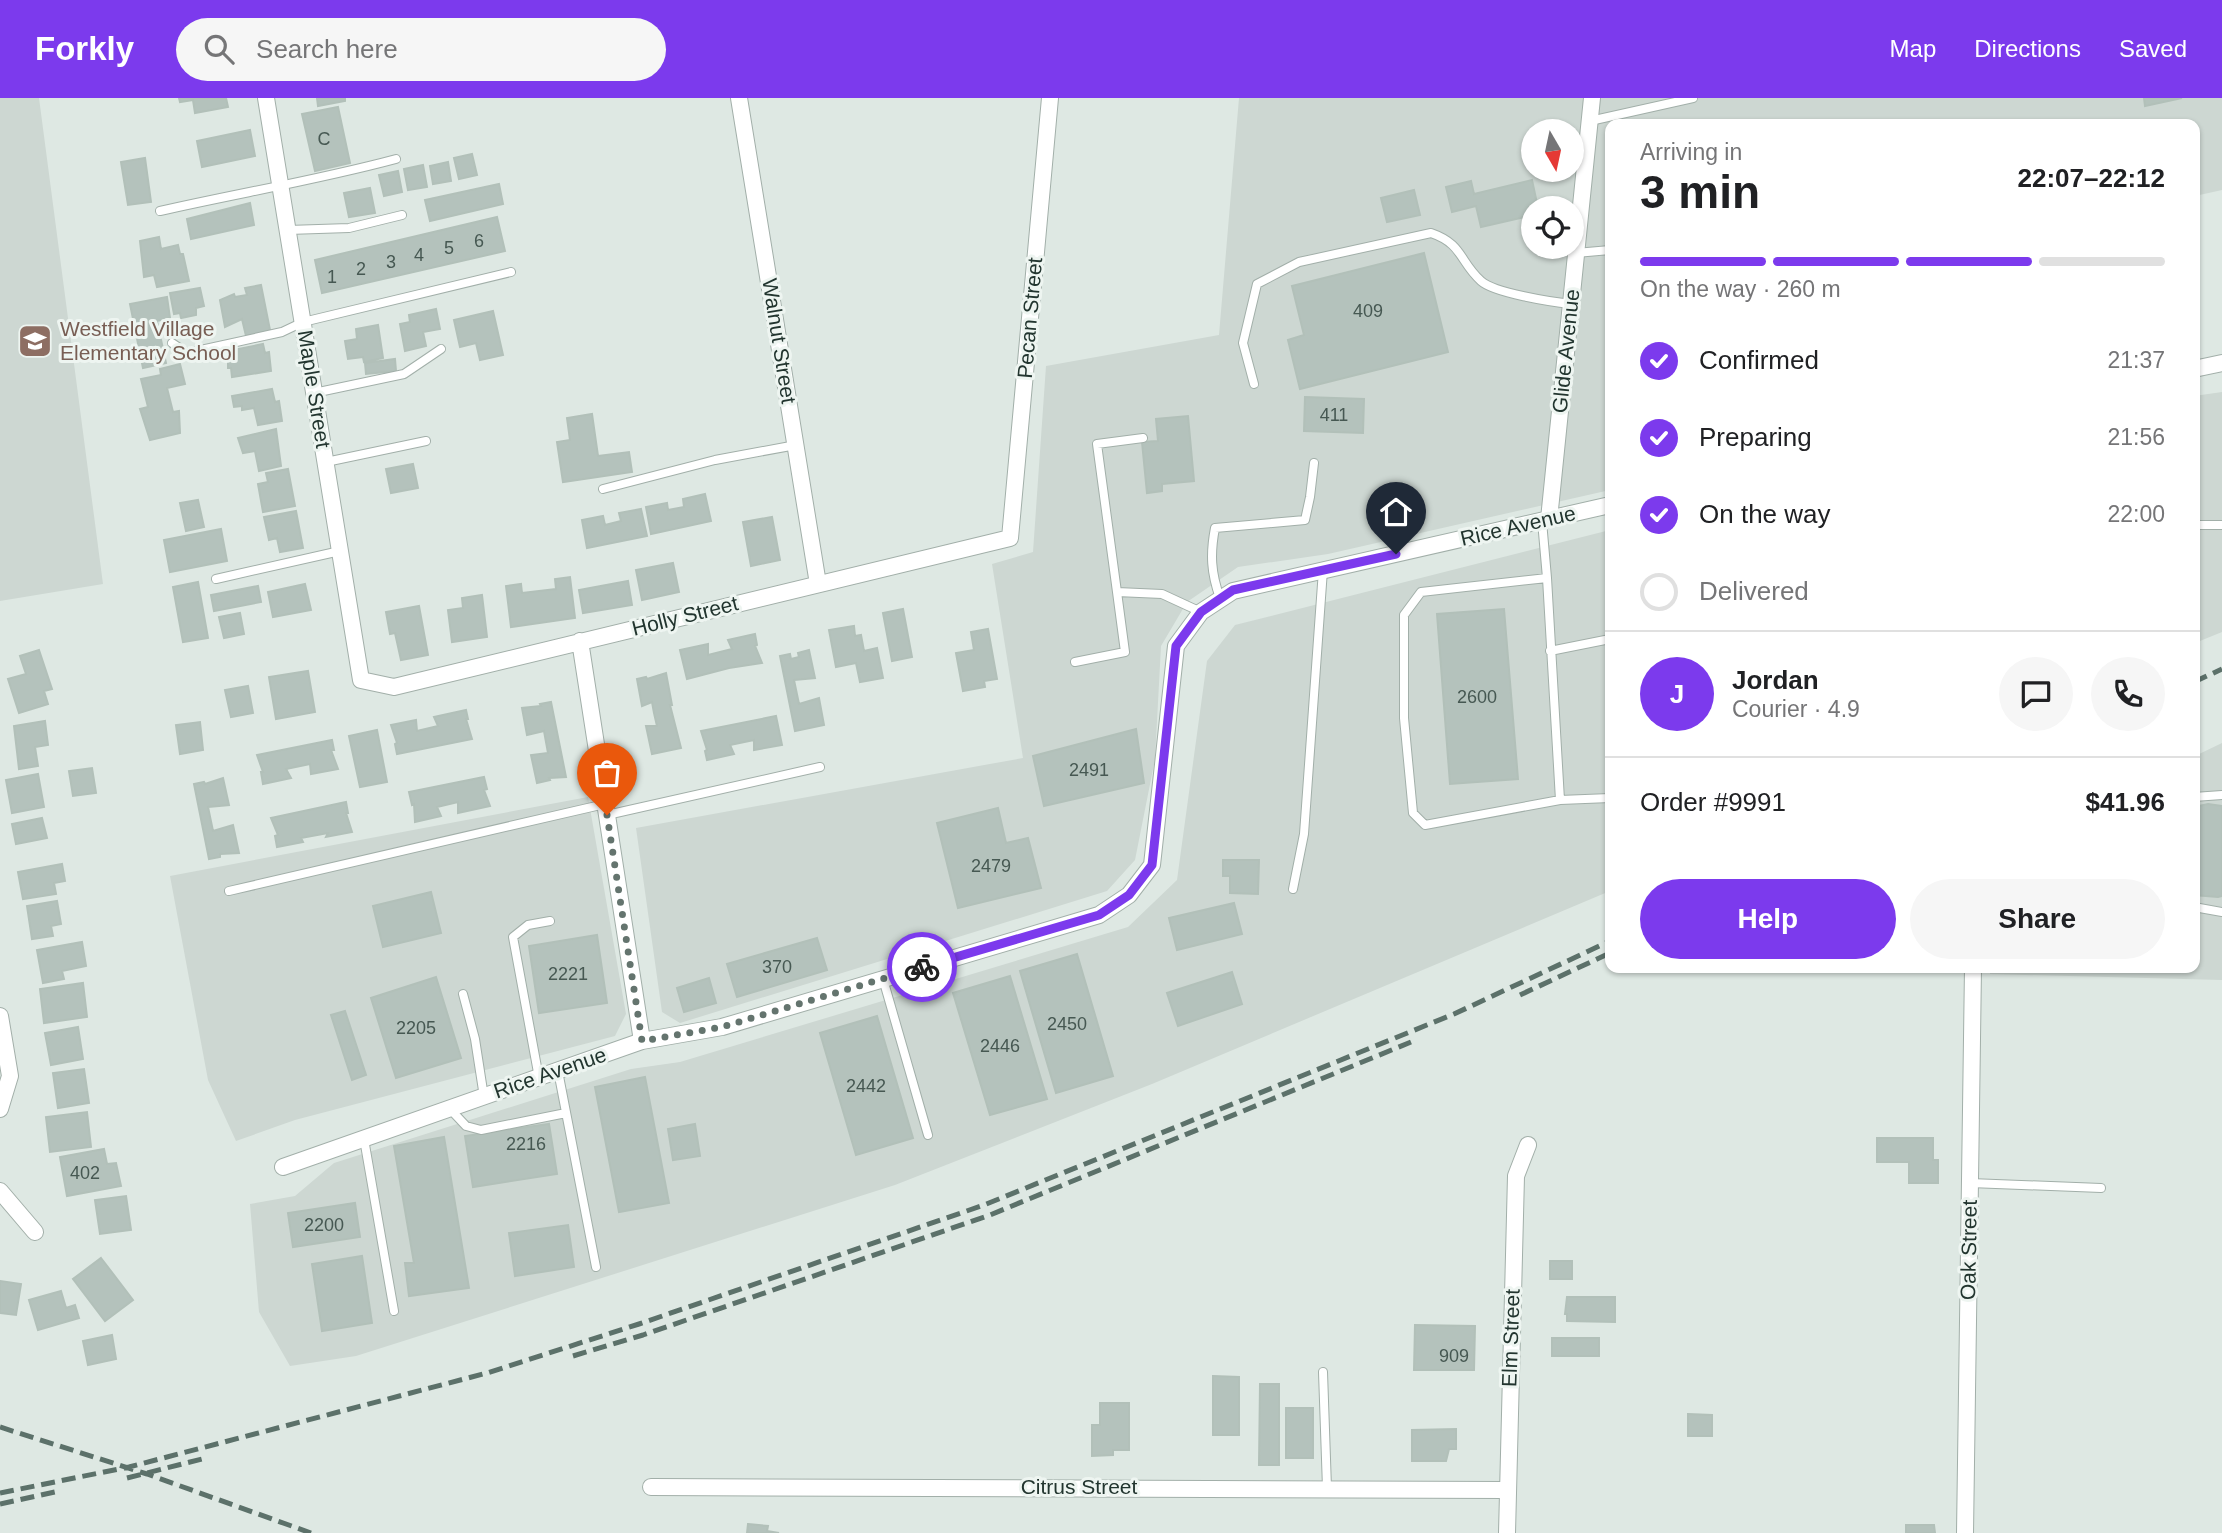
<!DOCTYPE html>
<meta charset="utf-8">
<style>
body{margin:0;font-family:Helvetica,sans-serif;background:#f6f6f6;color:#202124;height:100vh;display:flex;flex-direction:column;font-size:26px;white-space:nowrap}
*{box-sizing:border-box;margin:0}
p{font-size:23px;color:#757577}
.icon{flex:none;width:38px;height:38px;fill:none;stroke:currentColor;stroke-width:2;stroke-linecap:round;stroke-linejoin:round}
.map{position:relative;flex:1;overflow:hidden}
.drawer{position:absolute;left:1605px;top:21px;width:595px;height:854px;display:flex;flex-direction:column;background:#fff;border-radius:14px;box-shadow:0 2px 5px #0004}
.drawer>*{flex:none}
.needle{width:46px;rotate:171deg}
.controls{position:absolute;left:1521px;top:21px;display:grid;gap:14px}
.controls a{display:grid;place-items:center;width:63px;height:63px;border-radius:50%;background:#fff;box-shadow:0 2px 5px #0004;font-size:35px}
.pin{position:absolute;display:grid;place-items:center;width:60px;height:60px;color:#fff;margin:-72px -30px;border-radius:50% 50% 50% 0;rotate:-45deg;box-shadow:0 0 7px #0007}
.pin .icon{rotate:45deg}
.courier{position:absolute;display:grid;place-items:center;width:70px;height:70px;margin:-35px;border:5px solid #7c3aed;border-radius:50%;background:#fff;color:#222;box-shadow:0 2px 9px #0007}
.summary em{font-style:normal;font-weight:700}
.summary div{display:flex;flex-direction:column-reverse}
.summary{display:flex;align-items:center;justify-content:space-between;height:119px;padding:0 35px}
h1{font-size:46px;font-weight:700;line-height:52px}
.bar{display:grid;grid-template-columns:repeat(4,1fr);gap:10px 7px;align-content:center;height:84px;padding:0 35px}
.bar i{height:9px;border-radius:5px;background:#e0e0e0}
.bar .selected{background:#7c3aed}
.bar p{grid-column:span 4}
.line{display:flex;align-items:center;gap:18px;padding:0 35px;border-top:2px solid #e0e0e0}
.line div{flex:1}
.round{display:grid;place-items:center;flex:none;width:74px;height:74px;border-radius:37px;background:#f6f6f6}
ol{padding:0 35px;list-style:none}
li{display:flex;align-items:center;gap:21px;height:77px}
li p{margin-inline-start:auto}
li .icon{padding:7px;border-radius:50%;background:#7c3aed;color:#fff;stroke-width:4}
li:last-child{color:#757577}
li i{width:38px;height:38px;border:4px solid #e0e0e0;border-radius:50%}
.primary-button{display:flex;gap:14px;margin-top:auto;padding:14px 35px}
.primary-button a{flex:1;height:80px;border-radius:42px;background:#7c3aed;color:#fff;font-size:28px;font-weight:700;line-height:80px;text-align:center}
.primary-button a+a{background:#f6f6f6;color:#202124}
header{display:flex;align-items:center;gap:42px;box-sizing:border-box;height:98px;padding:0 35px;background:#7c3aed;color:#fff}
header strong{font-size:33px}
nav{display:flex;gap:38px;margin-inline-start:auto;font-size:24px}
.search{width:490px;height:63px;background:#f6f6f6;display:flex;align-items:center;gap:18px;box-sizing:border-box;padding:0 24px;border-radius:38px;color:#757577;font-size:26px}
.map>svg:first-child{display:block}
.built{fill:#cdd7d2;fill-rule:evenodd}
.building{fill:#b4c2bc;stroke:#b2c0b9;stroke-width:2}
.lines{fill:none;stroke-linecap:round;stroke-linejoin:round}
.lane-casing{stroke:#a2afa9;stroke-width:10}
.street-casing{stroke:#a2afa9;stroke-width:18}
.lane{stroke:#fff;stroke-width:8}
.street{stroke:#fff;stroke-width:16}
.rail{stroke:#5c716a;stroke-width:5;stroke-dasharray:14 7;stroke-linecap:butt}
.done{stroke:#64746e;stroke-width:7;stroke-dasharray:0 12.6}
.route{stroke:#7c3aed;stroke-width:9}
.labels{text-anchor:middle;stroke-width:6;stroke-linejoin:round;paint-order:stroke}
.number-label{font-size:18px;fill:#465852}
.street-label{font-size:21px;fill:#22352f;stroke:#eef5f1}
.education-label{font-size:21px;fill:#785e54;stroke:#eef5f1;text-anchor:start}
</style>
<header>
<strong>Forkly</strong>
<div class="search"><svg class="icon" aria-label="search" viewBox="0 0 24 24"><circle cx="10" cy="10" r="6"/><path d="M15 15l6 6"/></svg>Search here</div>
<nav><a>Map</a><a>Directions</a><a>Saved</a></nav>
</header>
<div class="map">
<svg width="2222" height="1435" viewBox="0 0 2222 1435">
<rect width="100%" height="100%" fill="#dee8e3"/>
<!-- built -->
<path class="built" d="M0,0H39L103,486L0,503Z
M1239,0H2222V92L2195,98L2194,26H1610V392L1328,456L1238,469L1187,504L1161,548L1155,661L1135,762L1107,793L680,925L662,914L636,730L1023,660L992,466L1033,454L1046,268L1219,237ZM1533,33H1572V72H1533ZM1533,110H1572V149H1533Z
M2222,294V534L2195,545L2194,298Z
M1610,432V793L1152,986L895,1087L356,1258L290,1268L259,1214L250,1106L295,1098L334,1065L631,971L680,964L1128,829L1177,782L1207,563L1235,527Z
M2222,645V882L1990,876V870H2194L2195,658Z
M588,699L626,916L615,938L295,1022L236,1043L208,982L170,778Z"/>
<!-- building -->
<path class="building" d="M179,0H226L228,9L195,15L193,2L180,4Z
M317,0H345V3L318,8Z
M2144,0H2182L2145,8Z
M338,9L350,65L315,73L302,16Z
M250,32L255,58L202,69L197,43Z
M472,56L477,77L459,81L454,60Z
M145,60L151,104L128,107L121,64Z
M448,64L451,83L433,86L430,68Z
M423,67L427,89L408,92L404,71Z
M398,73L402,94L384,98L379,77Z
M1532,82L1538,110H1533V117L1481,129L1476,108L1452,114L1446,89L1471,83L1474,96Z
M499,86L503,106L430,123L425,102Z
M370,90L375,115L349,119L344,95Z
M1414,92L1420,117L1387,124L1381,100Z
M250,105L254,127L191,141L187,121Z
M497,119L505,153L322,195L315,162Z
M159,139L161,151L178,147L180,156H183L189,183L157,189L154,177L144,179L140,143Z
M1424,155L1448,254L1300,291L1288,242L1304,237L1292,188Z
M261,187L270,232L246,238L242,221L225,229L220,202L234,196L235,199L247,197L245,190Z
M200,190L204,208L196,210V217L181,220L180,215L174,216L170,195Z
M167,199L170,220L157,223L166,265L143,270L130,206Z
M436,211L440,231L423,234L426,248L405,253L400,226L410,224L409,217Z
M493,213L503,257L480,262L476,245L460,249L454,222Z
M378,227L383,260L364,264L363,259L348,261L345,243L357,241L356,231Z
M263,246L265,255L269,254L271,273L232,279L231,270H228V253Z
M395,261L396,273L366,276L365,265Z
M180,266L185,286L167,290L173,314L179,313L180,335L150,342L140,311L148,309L141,281L161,277L160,271Z
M272,291L275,304L279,303L282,323L258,327L254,310L242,312V308L234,309L232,298Z
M1305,299L1364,301L1363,335L1304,333Z
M592,316L598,358L629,354L632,374L563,384L557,344L570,342L567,320Z
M1188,318L1194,383L1162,386V393L1147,395L1142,344L1158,343L1156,321Z
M276,331L281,368L259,373L255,353L243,355L238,340Z
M413,366L418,390L391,395L386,371Z
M288,371L295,408L263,414L258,386L268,384L266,375Z
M705,396L711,423L651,436L646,409L667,405L668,412L684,409L683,401Z
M198,402L204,429L186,433L180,405Z
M641,411L647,438L587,450L582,422L603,418L605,427L621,423L619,415Z
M296,413L303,450L280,454L277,440L269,442L264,419Z
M772,419L780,462L751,468L743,424Z
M221,431L227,463L170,474L164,442Z
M673,465L679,494L642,502L636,472Z
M570,479L575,520L511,529L506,488L521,486L522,495L556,491L555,481Z
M628,483L632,507L583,515L579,492Z
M198,484L208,540L183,544L173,489Z
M305,486L311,512L273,519L268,494Z
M258,488L261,504L214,513L211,497Z
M482,497L487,539L452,544L448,512L463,510L462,500Z
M419,508L428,557L401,562L395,535L390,536L386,514Z
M903,511L912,559L892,563L883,515Z
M1504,511L1518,681L1450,686L1437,516Z
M240,515L244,536L224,540L219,519Z
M854,528L855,538L861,537L864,553L877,550L883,580L860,584L856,565L836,569L829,532Z
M988,531L997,581L984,583L985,589L963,593L956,555L974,552L971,534Z
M755,536L757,547L755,548L762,565L729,570L687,581L680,552L708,546V557L732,551L728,542Z
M39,552L52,591L44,593L48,606L19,615L8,581L26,576L20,558Z
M809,552L815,580L794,582L799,606L819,600L824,627L795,633L780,558L790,556L791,561L799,559L798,555Z
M308,573L315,614L276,621L269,579Z
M666,575L672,607H670L681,650L652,656L646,628H657L654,615L652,604L642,608L637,581L646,579L647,581Z
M248,588L253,615L231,619L225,592Z
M551,604L566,679L549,680L550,682L537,685L531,657L548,655L544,633L527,637L522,610L541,608L540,606Z
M466,612L468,621H466L472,641L397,656L395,646L397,645L391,627L416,622L417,633L438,628L434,619Z
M776,618L782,647L754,652V642L730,647L734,656L707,662L705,653L707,652L701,633Z
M45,623L48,647L35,649L38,668L19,671L14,628Z
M200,624L203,652L180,656L176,627Z
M1136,631L1144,685L1044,708L1033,658Z
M377,632L387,684L360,689L349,638Z
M332,642L334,652H331L338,671L311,676L310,666L286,671L291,680L263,686L261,674H263L257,657Z
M92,670L96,695L73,698L69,673Z
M38,676L44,709L12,715L6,682Z
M484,679L487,691L484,692L490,708L458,715V704L437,709L441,718L415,724L414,706L412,707L409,694Z
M223,680L229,707L208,709L213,733L233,727L239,755L220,756V759L209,761L194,686L204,684L205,686Z
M346,704L348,715H346L352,734L326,739L328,735L301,740L303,744L277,749L275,738L278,737L271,720Z
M2208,706L2222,708V798L2218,799L2194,797V709Z
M998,710L1006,745L1028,740L1041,790L958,810L937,725Z
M42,720L47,740L16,746L12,726Z
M1223,762H1259L1258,796L1230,795V778H1223Z
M62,766L65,783L54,785L56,796L23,801L18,774Z
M431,794L441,835L383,849L373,808Z
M57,803L61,826L51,828L53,838L32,841L27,808Z
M1234,805L1242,836L1177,852L1169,820Z
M597,837L607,905L539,915L529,848Z
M817,840L827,872L737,899L727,866Z
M82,844L86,868L62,873L64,881L43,885L37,852Z
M1077,856L1113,978L1056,995L1020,873Z
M1232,874L1242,906L1178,928L1167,895Z
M1010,878L1047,1001L990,1017L953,895Z
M436,879L461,960L396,980L371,900Z
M709,880L716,905L684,914L677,890Z
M83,885L87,919L44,925L40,891Z
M345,913L366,977L352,982L331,917Z
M877,918L913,1040L856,1057L820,935Z
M78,929L83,961L51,967L45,935Z
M84,971L89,1005L58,1010L53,975Z
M645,979L669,1105L619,1114L595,989Z
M87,1014L91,1049L50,1054L46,1019Z
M549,1026L557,1076L473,1089L465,1038Z
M695,1026L700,1058L673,1062L668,1031Z
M444,1039L469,1190L409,1198L405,1165H414L394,1048Z
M1877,1040H1933V1062H1938V1085H1909V1064H1877Z
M104,1051L107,1066L116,1065L121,1088L67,1098L60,1059Z
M126,1098L131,1132L100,1136L95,1102Z
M355,1105L360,1139L293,1149L288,1115Z
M568,1127L574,1169L515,1178L509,1135Z
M362,1158L372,1225L322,1233L312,1166Z
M101,1160L133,1202L105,1223L73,1181Z
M1550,1163H1572V1181H1550Z
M0,1183L21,1186L16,1217L0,1215Z
M61,1193L66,1210L75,1207L79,1220L38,1232L29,1202Z
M1567,1199H1615V1224L1567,1223V1216H1565Z
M1415,1227L1475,1228L1474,1272H1414Z
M112,1237L116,1261L88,1267L83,1243Z
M1552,1240H1599V1258H1552Z
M1213,1278L1239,1279V1337H1213Z
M1260,1286H1279V1367H1259Z
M1100,1305H1129V1352H1113V1357L1092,1358V1327H1100Z
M1286,1310H1313V1360H1286Z
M1688,1316L1712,1317V1338H1688Z
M1456,1331V1351H1449L1446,1363H1412V1332Z
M748,1426L768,1428L767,1433L779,1435H747Z
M1906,1427H1934L1935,1435H1906Z"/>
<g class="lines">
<!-- lane casing -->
<g class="lane-casing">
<path id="lane" d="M1590,23L1693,0
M160,113C239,95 318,82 396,61
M288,132L349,130L402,117
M1576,155L1610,152
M172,245L187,255L282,234L303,224L511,174
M1254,286L1243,245L1257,186L1299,164L1431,135C1463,146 1459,163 1481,183C1494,195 1552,204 1571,206
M314,295L404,276L441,251
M326,364L426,343
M603,391L715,362L796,347
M1542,423L1547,480L1421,494L1404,517V620L1413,715L1425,727L1560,702L1547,480
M2194,427H2222
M216,481L340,453
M1117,494L1097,346L1143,340
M1220,500C1211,475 1210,456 1215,430L1305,422L1310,399L1314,365
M1550,553L1610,541
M1075,564L1125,554L1117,494L1162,496L1201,514
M2194,699L2222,697
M1560,702L1610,700
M607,717L820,669
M1293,791L1304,736L1323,472
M229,793L605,706
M2194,809L2222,814
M883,881L928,1037
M463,896L475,941L484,999
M558,973L596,1169
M539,980L513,839L528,827L550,823
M450,1011L466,1028L481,1032L566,1015
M364,1041L394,1213
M1970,1085L2101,1090
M1323,1274L1327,1390"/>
</g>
<!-- street casing -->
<g class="street-casing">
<path id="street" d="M266,0L361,582L394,589L1010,440L1050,0
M739,0L818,486
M2194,271L2222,265
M1549,421L1592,0
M580,543L642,943
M0,918L10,978L0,1011
M283,1069L642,943L722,929L1099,817L1129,797L1152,767L1176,548L1201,514L1233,493L1610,407
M0,1093L35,1134
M651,1389L1507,1392
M1507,1435L1516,1078L1528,1047
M1965,1435L1973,870"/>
</g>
<!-- lane -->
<use href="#lane" class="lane"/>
<!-- street -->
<use href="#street" class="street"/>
<!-- rail -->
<path class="rail" d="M2194,584L2222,571
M1520,897L1610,855
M573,1258L643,1237L990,1117L1411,944
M0,1329L147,1376L311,1435
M127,1380L202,1361
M0,1395L129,1369L487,1275L639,1226L984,1107L1454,916L1610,843
M0,1406L55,1394"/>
</g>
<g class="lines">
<!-- done -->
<path class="done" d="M607,717L642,943L722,929L922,869"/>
<!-- route -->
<path class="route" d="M922,869L1099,817L1129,797L1152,767L1176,548L1201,514L1233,492L1396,456"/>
</g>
<!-- icons -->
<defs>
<g id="school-square" transform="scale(1.75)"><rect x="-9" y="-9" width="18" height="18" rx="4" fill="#8d6e63" stroke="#eef5f1"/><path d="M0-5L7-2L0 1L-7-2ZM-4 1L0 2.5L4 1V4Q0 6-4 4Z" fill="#fff"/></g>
</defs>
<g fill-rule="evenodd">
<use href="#school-square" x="35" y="243"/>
</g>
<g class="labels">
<!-- number labels -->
<g class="number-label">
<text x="324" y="47">C</text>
<text x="479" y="149">6</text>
<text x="449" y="156">5</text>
<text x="419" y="163">4</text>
<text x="391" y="170">3</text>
<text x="361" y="177">2</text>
<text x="332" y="185">1</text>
<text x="1368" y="219">409</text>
<text x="1334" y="323">411</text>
<text x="1477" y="605">2600</text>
<text x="1089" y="678">2491</text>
<text x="991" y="774">2479</text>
<text x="777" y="875">370</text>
<text x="568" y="882">2221</text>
<text x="1067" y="932">2450</text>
<text x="416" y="936">2205</text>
<text x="1000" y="954">2446</text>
<text x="866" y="994">2442</text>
<text x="526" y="1052">2216</text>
<text x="85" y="1081">402</text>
<text x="324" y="1133">2200</text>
<text x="1454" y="1264">909</text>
</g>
<!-- street labels -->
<g class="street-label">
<text transform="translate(1030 220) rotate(-85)" y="7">Pecan Street</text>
<text transform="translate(779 243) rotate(81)" y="7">Walnut Street</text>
<text transform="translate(1566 253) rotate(-84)" y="7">Glide Avenue</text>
<text transform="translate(314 291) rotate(81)" y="7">Maple Street</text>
<text transform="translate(1518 428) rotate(-13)" y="7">Rice Avenue</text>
<text transform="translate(685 518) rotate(-14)" y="7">Holly Street</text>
<text transform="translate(550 975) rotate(-19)" y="7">Rice Avenue</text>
<text transform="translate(1969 1152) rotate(-89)" y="7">Oak Street</text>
<text transform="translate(1511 1240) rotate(-88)" y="7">Elm Street</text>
<text x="1079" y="1396">Citrus Street</text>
</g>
<!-- education labels -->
<g class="education-label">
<text x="60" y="238">Westfield Village<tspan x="60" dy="24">Elementary School</tspan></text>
</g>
</g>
</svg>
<div class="controls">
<a><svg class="needle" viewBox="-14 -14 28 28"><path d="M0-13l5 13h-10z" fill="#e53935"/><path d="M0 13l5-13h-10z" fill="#757577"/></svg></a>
<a><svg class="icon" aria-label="locate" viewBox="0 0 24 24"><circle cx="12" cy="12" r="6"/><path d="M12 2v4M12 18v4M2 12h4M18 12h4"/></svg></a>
</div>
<div class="pin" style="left:607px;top:717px;background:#ea580c"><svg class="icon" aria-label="bag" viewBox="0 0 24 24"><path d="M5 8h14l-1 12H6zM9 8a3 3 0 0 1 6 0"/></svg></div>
<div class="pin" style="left:1396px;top:456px;background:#1f2937"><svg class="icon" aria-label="home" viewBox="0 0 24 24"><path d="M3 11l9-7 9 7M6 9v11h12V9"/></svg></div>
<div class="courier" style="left:922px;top:869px"><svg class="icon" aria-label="bike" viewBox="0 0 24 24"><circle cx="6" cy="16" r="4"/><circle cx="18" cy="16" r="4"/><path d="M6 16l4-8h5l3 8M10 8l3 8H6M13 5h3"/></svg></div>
<section class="drawer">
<div class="summary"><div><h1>3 min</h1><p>Arriving in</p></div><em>22:07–22:12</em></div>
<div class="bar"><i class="selected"></i><i class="selected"></i><i class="selected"></i><i></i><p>On the way · 260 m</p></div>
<ol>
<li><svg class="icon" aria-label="check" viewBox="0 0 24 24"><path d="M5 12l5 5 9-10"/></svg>Confirmed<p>21:37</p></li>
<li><svg class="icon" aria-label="check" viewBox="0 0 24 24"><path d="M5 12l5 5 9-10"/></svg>Preparing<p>21:56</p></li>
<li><svg class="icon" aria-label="check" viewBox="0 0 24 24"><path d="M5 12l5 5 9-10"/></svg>On the way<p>22:00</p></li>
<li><i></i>Delivered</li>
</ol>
<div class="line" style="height:126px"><b class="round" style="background:#7c3aed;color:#fff">J</b><div><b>Jordan</b><p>Courier · 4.9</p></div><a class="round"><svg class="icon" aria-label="chat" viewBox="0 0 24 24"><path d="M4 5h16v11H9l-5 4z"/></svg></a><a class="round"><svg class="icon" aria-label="phone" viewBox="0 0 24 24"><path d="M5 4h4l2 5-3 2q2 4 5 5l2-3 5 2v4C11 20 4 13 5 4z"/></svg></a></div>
<div class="line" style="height:91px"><div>Order #9991</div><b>$41.96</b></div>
<div class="primary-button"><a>Help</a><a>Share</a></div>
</section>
</div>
